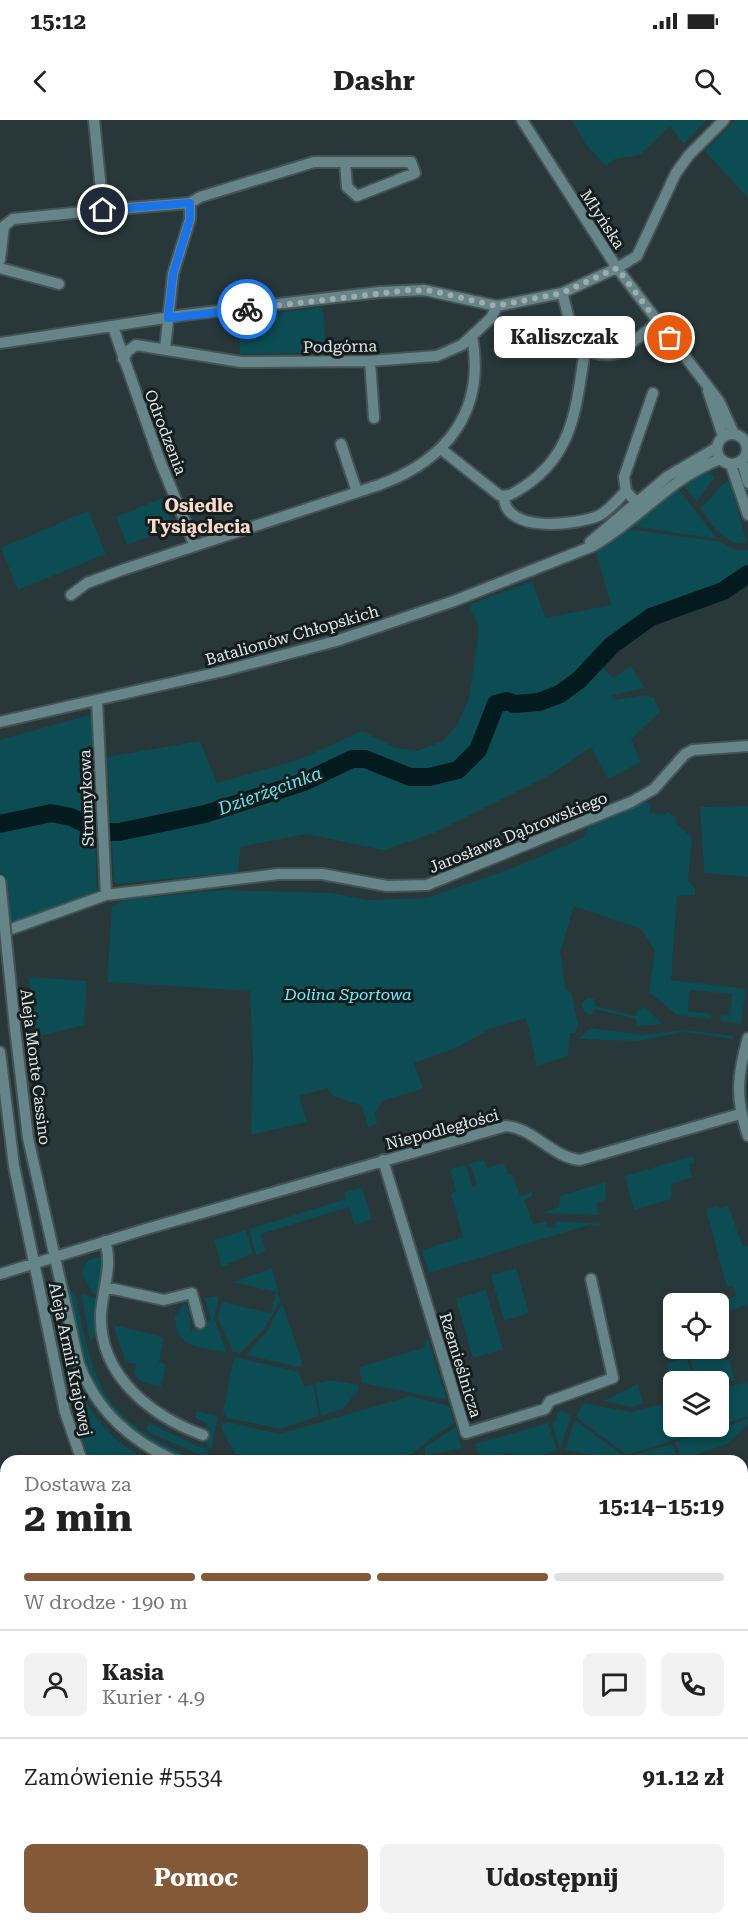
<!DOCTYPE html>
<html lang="pl">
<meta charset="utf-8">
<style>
body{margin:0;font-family:"Roboto Serif",serif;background:#f2f2f2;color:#222;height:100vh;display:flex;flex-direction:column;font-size:22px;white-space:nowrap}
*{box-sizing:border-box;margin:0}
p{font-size:20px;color:#767676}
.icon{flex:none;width:33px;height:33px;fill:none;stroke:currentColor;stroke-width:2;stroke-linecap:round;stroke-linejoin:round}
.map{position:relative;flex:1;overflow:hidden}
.side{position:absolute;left:0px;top:1335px;width:748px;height:470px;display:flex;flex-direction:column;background:#fff;border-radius:18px 18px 0 0;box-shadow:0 3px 9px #0003}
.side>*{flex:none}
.buttons{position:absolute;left:663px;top:1173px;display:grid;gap:12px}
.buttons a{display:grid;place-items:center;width:66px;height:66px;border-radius:9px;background:#fff;box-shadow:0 3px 9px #0003;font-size:30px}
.pin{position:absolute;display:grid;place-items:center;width:51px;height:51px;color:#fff;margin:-26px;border:3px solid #fff;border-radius:50%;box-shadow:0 2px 6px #0007}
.courier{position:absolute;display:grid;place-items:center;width:60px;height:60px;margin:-30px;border:4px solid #1a73e8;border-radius:50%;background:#fff;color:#222;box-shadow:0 2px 8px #0007}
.bubble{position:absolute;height:42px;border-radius:9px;background:#fff;box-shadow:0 3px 9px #0003;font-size:20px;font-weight:700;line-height:42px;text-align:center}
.headline em{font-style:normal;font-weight:700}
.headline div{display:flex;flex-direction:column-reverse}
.headline{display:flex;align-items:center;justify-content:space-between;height:102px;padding:0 24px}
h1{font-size:39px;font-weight:700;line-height:45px}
.bar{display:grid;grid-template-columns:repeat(4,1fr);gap:9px 6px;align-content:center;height:72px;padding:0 24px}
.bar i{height:8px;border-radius:4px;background:#e0e0e0}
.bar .selected{background:#845938}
.bar p{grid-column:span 4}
.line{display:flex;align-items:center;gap:15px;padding:0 24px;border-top:2px solid #e0e0e0}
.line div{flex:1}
.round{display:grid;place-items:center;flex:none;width:63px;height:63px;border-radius:9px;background:#f2f2f2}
.action{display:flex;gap:12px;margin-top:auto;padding:12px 24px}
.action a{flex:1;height:69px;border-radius:9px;background:#845938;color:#fff;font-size:24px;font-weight:700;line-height:69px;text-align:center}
.action a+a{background:#f2f2f2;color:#222}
.status{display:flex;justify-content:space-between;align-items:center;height:42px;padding:0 30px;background:#fff;direction:ltr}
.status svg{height:16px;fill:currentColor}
header{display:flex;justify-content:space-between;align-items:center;height:78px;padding:0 24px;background:#fff;font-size:27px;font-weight:700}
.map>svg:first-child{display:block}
.green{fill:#0c4c53}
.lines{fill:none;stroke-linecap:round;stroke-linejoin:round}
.river{stroke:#031b1e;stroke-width:18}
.minor-casing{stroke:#455355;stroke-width:14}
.minor{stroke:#668589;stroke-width:10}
.rail{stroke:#849192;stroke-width:3}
.minor-bridge-casing{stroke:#455355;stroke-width:14;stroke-linecap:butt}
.minor-bridge{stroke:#668589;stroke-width:10}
.done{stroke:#9fabac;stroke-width:6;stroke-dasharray:0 10.8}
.route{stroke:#1a73e8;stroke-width:8}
.labels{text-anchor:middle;stroke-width:6;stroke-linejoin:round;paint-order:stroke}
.street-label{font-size:16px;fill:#dfe9ea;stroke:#161d1e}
.park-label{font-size:16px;font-style:italic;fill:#76edfb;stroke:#161d1e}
.neighbourhood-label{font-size:18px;font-weight:bold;fill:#f8dcc9;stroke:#161d1e}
.water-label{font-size:18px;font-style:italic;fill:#69e1ef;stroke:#161d1e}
</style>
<div class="status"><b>15:12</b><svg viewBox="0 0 49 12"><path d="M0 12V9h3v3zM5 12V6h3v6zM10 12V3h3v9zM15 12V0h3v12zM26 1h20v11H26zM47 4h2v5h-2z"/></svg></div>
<header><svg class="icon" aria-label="back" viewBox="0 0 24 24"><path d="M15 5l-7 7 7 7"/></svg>Dashr<svg class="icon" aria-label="search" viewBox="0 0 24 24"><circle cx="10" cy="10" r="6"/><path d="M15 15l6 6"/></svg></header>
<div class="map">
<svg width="748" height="1804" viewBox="0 0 748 1804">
<rect width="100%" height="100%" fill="#283739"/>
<!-- green -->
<path class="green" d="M572,0H707L684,24L670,6L640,35L615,39L605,46L585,23Z
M735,0H748V78L705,31Z
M323,187L326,233L240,234L238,198Z
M706,351L715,357L697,381L683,366Z
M730,361L747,423C725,426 712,405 701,390V386C713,380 716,365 730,361Z
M678,368L717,419L632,406Z
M162,378L174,406L127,425L116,397Z
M88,391L106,434L18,470L1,428Z
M627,409L721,422L735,430H748V459L641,503L617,518L590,551L593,554L602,546L613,558L631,546L644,568L611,576L614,580L645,575L654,578L660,592L631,619L641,642L608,659L591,627L550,655L434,713L384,730L306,714L240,727L238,752L118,764L114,762L107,637L200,621L217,663L298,640L362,611L396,628L417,631L443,621L457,605L469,579L479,508L469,485L532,461L546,498L611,485L596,431Z
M86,596L91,597L97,770L93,774L0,806V620Z
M645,682L651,684L649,692L662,695L668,692L676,697V703L692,718L688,760L695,769V775L677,776L671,860L746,869L741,904L720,901L721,895L730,896L732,874L690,870L688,891L711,894V899L677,895L649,872L655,830L641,809L574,786L560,832L566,870L571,872L578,905L575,913H570L567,936L537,946L526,898L492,908L456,928L414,943L423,969L382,981L375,993L377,1004L368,1007L362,986L331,975L328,968L299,976L307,1002L251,1015L253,939L250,871L107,862L112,787L124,780L223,770L331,773L367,780L427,778L513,748L583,718L589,706Z
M748,686V757L704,753L700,687Z
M29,857L87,861L84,905L36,917Z
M589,877L594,879L595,886L636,896L639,889L645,887L662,904L637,906L636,899L595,889L591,895L585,893L581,884Z
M591,908L641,915L685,910L734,916L733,919L684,912L637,921L578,919Z
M692,1036L695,1042L689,1045L692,1057L672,1064L671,1079L634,1090L625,1056Z
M484,1040L487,1048L504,1043L508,1055L512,1054L520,1076L532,1072V1076L524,1080L533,1104L546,1102V1107L555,1108L556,1101L604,1104L593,1107L592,1104L429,1153L422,1130L463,1117L451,1074L456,1071L450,1049L466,1045L472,1067L477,1065L472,1048L468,1044Z
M605,1062L606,1079L596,1084L599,1095L541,1093L559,1087L560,1076Z
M362,1068L372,1099L355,1105L349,1087L261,1114L266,1131L256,1135L249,1109L346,1079L344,1072Z
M717,1086L718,1089L728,1086L743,1126H748V1184L730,1191L727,1179L737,1176L733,1166L727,1167L706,1089Z
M246,1110L253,1133L222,1147L214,1120Z
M104,1136L98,1175L93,1174L81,1152L88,1140Z
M272,1148L280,1181L264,1209L240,1233L233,1232L218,1199L222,1182L271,1193L276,1172L233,1162Z
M516,1148L529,1193L504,1201L491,1155Z
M67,1170L73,1171L76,1177C95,1266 101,1297 189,1336L192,1341C177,1338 163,1329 150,1322C92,1288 81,1230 67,1170Z
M486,1170L503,1229L473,1238L456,1179Z
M51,1174C67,1244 80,1305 149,1341L90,1339L77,1307L48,1176Z
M81,1174L97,1178V1215L90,1220Z
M219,1176L214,1199L227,1233C202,1227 172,1228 175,1195L178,1196L182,1185L187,1184L191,1210L206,1207L205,1203L211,1200L205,1178Z
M282,1183L302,1241V1245L298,1247L246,1235L268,1210Z
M113,1205L164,1217L159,1242L166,1244L161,1267C150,1264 141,1264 134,1254L136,1244L126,1242Z
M428,1219L447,1280L362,1263L360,1247L426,1227L425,1220Z
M692,1229H716L719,1240L729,1239L735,1260L719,1264L718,1262L697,1261L689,1236L693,1233Z
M686,1236L694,1261L674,1262L673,1275L667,1244Z
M234,1237L299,1252L304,1267L313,1264L319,1296L280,1309L227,1298L223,1292Z
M330,1260L358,1265L359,1269L343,1289L321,1296L315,1264Z
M748,1262V1296L719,1306V1269Z
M638,1264L643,1284L632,1287L603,1281Z
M410,1276L449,1286L454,1304L437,1314L403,1341H239L221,1308L222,1303L227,1302L280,1314Z
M673,1281L674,1306L716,1307L627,1335L576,1297L583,1283L631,1292Z
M562,1290L571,1296L560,1329L552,1302L558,1300L556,1293Z
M196,1291L218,1296L211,1331L204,1320L208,1304L195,1298Z
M748,1299V1304L727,1324L695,1335L696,1341H682L675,1322Z
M575,1300L622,1335L623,1336L608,1338L565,1330Z
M149,1303L202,1328L203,1325L210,1335L209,1339L151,1313L146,1309Z
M548,1303L557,1331L528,1339L509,1333L486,1339L479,1335L475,1324Z
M456,1307L462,1328L425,1336V1327Z
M672,1324L678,1341H613Z"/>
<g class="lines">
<!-- river -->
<path class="river" d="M0,704L51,693L71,697L102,712H119L205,694L304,662L352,639H365L410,657H429L458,650L478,630L496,584L507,581L514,584L539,582L560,574L579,560L612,525L651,497L723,471L748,454"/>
<!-- minor casing -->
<g class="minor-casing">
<path id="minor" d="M94,0L103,90L190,83L200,77L314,42H411L415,53L357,76L347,67L345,42
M522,0L617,148L719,281L734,314
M0,140L4,106L13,99L103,90
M0,148L59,164
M562,173C570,198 571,229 600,234C608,235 613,235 620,232L658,202
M113,207L160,341L195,426
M0,223L184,195L380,172L424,170L497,186L562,173L617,148L637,136L676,53L689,35L724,0
M165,229L173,154L190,99V83
M123,239L128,231L136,225L241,242L370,241L437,236L462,225L491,198L497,186
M370,241L374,298
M708,271L723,316
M717 329a15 15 0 1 1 30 0a15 15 0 1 1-30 0Z
M341,324L357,372
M441,329L499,375C510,378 516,371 525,366C575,332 576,285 585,230
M742,341L748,363
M731,345L748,395
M504,376C504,414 575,405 598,396C609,391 617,380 626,371
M636,382L626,371L624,357L653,273
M590,422L668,356L716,328
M71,475L87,463L122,450L379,365C447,340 486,291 472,216
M97,580L106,775
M0,602L219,552L336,521L454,481L593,426C640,399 667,360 720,339
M0,813L106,775L278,754H322L387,766L427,765L631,682L654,669L685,634L693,630L748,626
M15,908L28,1018L79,1244C97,1291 130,1321 176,1341
M748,918C737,956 735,978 748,1016
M0,932L14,1046L65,1292L82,1341
M383,1040L466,1313L545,1289L550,1281L613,1258L591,1159
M105,1121C113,1146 103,1167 101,1193C98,1255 151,1296 203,1315
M0,1154L146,1109L506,1006C534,1008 551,1037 580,1040L740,994
M105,1167L164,1180L192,1173L200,1203
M742,1435L748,1432
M742,1585L748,1587
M742,1657L748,1659
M0,1691L6,1690
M0,1702L6,1701
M213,1798L215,1804
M258,1798L259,1804"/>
</g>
<!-- minor -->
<use href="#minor" class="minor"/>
<!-- rail -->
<path class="rail" d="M0,1430L6,1433
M742,1783L748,1786
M532,1798L537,1804
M606,1798L616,1804
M625,1798L635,1804
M639,1798L650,1804
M668,1798L678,1804"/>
<!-- minor-bridge casing -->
<g class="minor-bridge-casing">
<path id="minor-bridge" d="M0,760L15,908"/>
</g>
<!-- minor-bridge -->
<use href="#minor-bridge" class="minor-bridge"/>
</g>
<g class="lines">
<!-- done -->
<path class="done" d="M247,189L409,170L433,171L496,186L562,173L617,148L670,218"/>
<!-- route -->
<path class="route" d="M103,90L190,83V99L173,154L168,198L247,189"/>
</g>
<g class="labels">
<!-- street labels -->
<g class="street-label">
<text transform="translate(603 99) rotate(57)" y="6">Młyńska</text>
<text transform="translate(340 226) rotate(-1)" y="6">Podgórna</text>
<text transform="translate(166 312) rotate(69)" y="6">Odrodzenia</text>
<text transform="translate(292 515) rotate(-16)" y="6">Batalionów Chłopskich</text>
<text transform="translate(86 678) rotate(-92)" y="6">Strumykowa</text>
<text transform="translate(518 712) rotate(-22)" y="6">Jarosława Dąbrowskiego</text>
<text transform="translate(36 947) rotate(83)" y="6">Aleja Monte Cassino</text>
<text transform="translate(442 1009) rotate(-15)" y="6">Niepodległości</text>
<text transform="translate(71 1239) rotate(78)" y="6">Aleja Armii Krajowej</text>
<text transform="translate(461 1245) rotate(73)" y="6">Rzemieślnicza</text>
</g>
<!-- park labels -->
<g class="park-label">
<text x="348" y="880">Dolina Sportowa</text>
</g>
<!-- neighbourhood labels -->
<g class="neighbourhood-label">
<text x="199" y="392">Osiedle<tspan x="199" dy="21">Tysiąclecia</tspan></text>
</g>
<!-- water labels -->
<g class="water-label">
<text transform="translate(270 671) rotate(-20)" y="6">Dzierżęcinka</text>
</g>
</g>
</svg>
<div class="buttons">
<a><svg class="icon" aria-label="locate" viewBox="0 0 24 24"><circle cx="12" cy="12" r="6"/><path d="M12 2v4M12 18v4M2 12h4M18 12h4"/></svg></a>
<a><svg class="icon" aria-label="layers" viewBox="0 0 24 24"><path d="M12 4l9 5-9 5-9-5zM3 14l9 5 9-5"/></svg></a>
</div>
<div class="pin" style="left:670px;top:218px;background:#ea580c"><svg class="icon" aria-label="bag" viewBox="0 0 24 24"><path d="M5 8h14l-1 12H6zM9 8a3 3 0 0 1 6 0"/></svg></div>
<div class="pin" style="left:103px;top:90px;background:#1f2937"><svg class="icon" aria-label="home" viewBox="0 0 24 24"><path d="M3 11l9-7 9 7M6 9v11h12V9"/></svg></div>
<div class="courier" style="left:247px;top:189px"><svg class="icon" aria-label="bike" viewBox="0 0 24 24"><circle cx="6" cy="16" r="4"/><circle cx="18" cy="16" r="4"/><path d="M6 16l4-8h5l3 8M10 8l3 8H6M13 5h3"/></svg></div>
<div class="bubble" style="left:494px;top:196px;width:141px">Kaliszczak</div>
<section class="side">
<div class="headline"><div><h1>2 min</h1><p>Dostawa za</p></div><em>15:14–15:19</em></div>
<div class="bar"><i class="selected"></i><i class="selected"></i><i class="selected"></i><i></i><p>W drodze · 190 m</p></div>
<div class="line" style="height:108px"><a class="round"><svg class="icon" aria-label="person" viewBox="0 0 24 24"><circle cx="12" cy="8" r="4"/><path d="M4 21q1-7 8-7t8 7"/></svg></a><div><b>Kasia</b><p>Kurier · 4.9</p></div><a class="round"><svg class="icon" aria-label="chat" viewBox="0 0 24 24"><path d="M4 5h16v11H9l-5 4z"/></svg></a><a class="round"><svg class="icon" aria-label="phone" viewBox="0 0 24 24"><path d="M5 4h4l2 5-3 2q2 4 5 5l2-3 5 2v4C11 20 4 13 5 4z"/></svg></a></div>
<div class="line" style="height:78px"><div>Zamówienie #5534</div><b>91.12 zł</b></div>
<div class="action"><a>Pomoc</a><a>Udostępnij</a></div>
</section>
</div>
